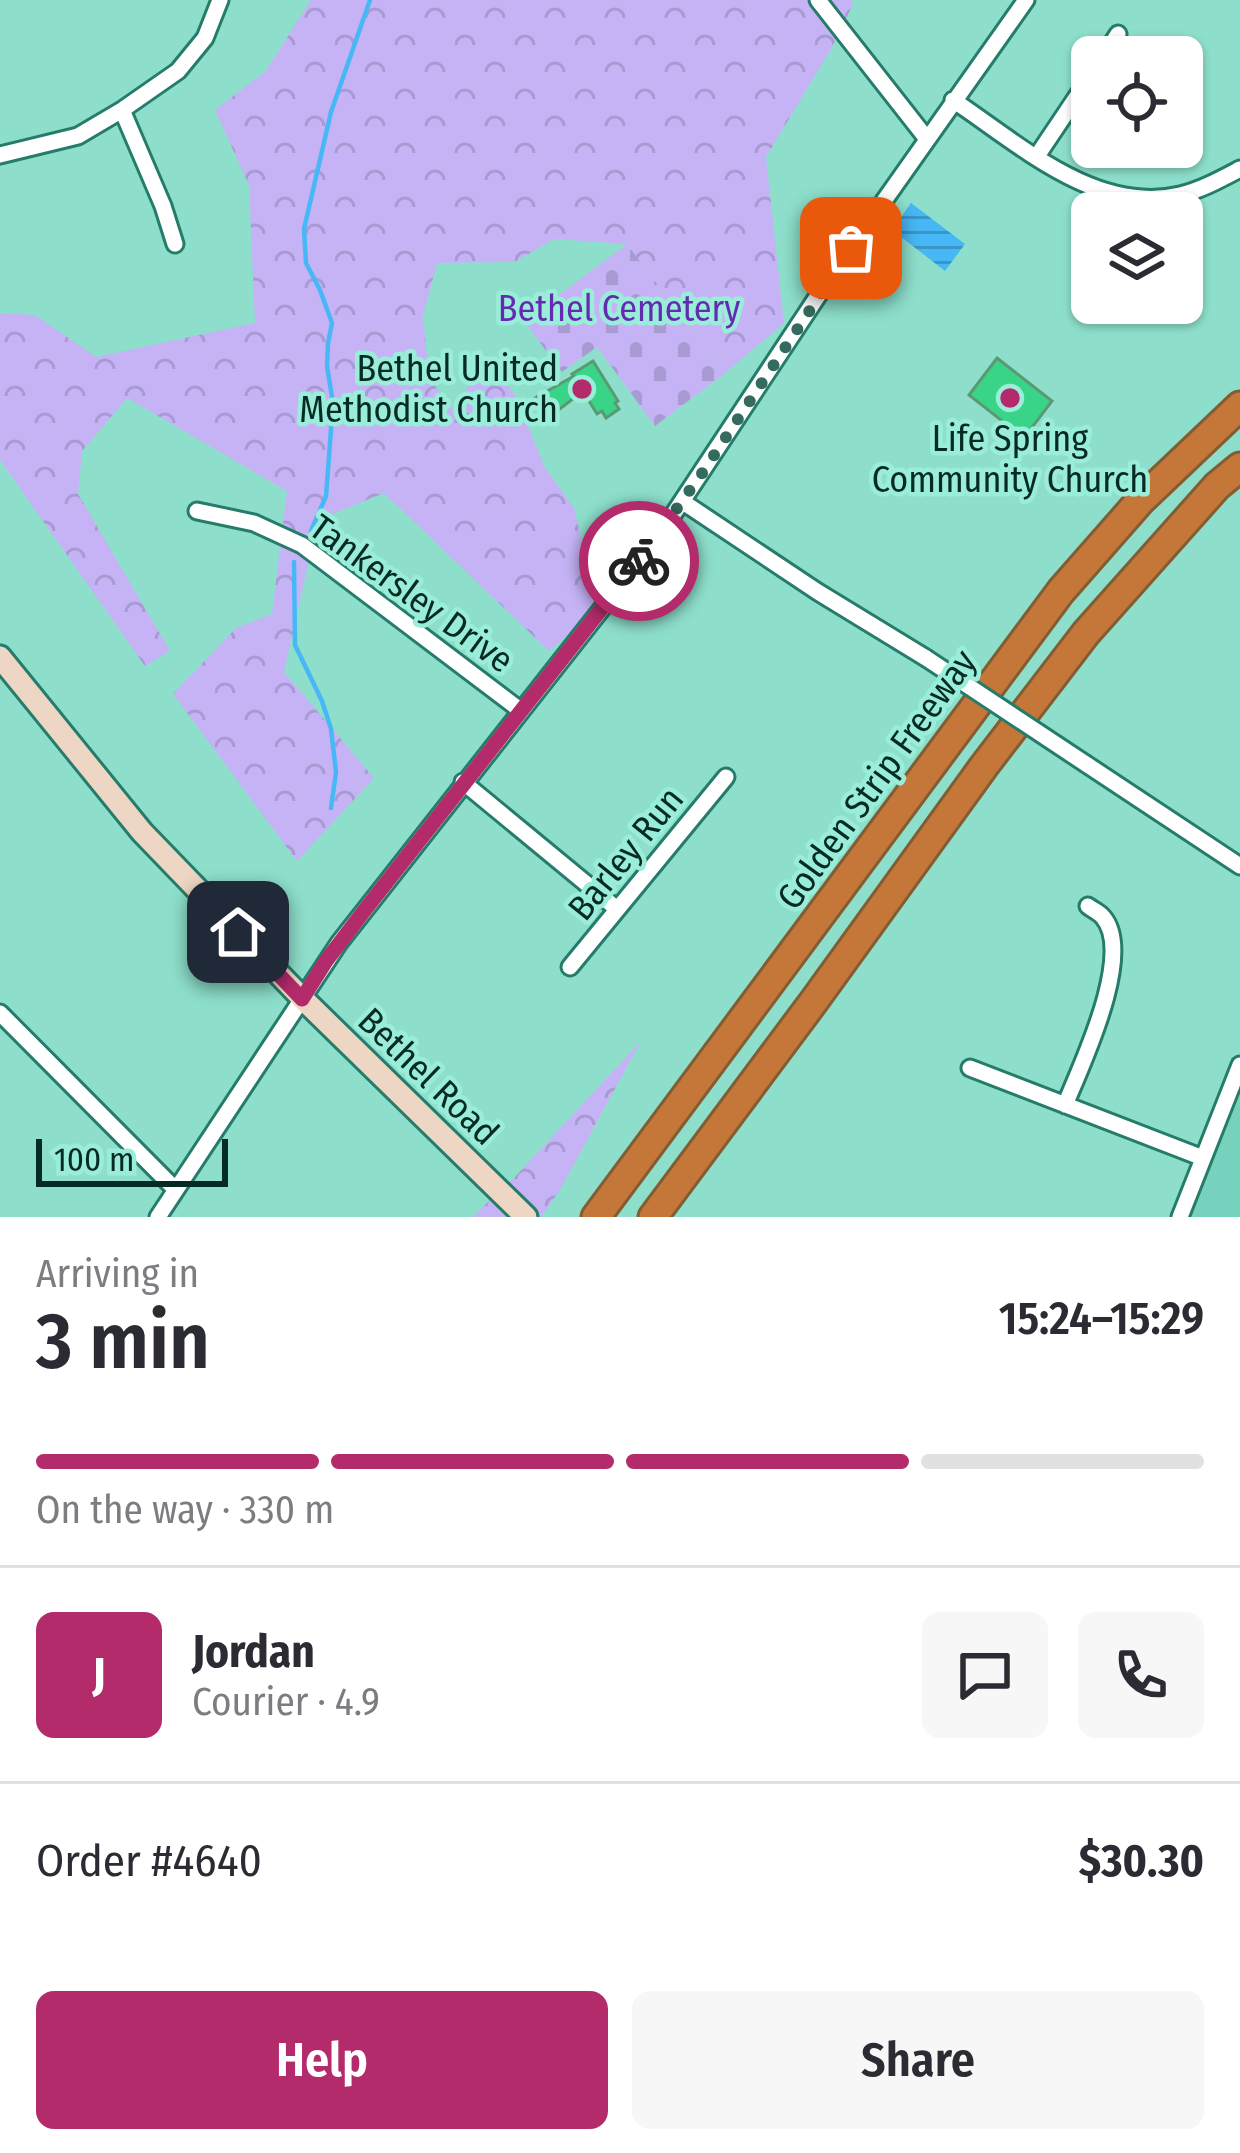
<!DOCTYPE html>
<meta charset="utf-8">
<style>
body{margin:0;font-family:"Fira Sans Condensed",sans-serif;background:#f7f7f7;color:#2b2b33;height:100vh;display:flex;flex-direction:column;font-size:45px;white-space:nowrap}
*{box-sizing:border-box;margin:0}
p{font-size:39px;color:#7c7c81}
.icon{flex:none;width:66px;height:66px;fill:none;stroke:currentColor;stroke-width:2;stroke-linecap:round;stroke-linejoin:round}
.map{position:relative;height:1217px;overflow:hidden}
.side{display:flex;flex-direction:column;background:#fff;flex:1}
.side>*{flex:none}
.fabs{position:absolute;left:1071px;top:36px;display:grid;gap:24px}
.fabs a{display:grid;place-items:center;width:132px;height:132px;border-radius:18px;background:#fff;box-shadow:0 3px 9px #0004;font-size:60px}
.scale{position:absolute;left:36px;bottom:30px;width:192px;box-sizing:border-box;padding-left:12px;border:6px solid #062b24;border-top:0;font-size:33px;line-height:42px;white-space:nowrap;color:#062b24;-webkit-text-stroke:9px #9aedd8;paint-order:stroke}
.pin{position:absolute;display:grid;place-items:center;width:102px;height:102px;color:#fff;margin:-51px;border-radius:24px;box-shadow:0 6px 18px #0006}
.courier{position:absolute;display:grid;place-items:center;width:120px;height:120px;margin:-60px;border:9px solid #b32b6b;border-radius:50%;background:#fff;color:#222;box-shadow:0 3px 15px #0007}
.headline em{font-style:normal;font-weight:600}
.headline div{display:flex;flex-direction:column-reverse}
.headline{display:flex;align-items:center;justify-content:space-between;height:204px;padding:0 36px}
h1{font-size:78px;font-weight:600;line-height:90px}
.bar{display:grid;grid-template-columns:repeat(4,1fr);gap:18px 12px;align-content:center;height:144px;padding:0 36px}
.bar i{height:15px;border-radius:9px;background:#e1e1e2}
.bar .active{background:#b32b6b}
.bar p{grid-column:span 4}
.line{display:flex;align-items:center;gap:30px;padding:0 36px;border-top:3px solid #e1e1e2}
.line div{flex:1}
.round{display:grid;place-items:center;flex:none;width:126px;height:126px;border-radius:18px;background:#f7f7f7}
.primary-button{display:flex;gap:24px;margin-top:auto;padding:24px 36px}
.primary-button a{flex:1;height:138px;border-radius:18px;background:#b32b6b;color:#fff;font-size:48px;font-weight:600;line-height:138px;text-align:center}
.primary-button a+a{background:#f7f7f7;color:#2b2b33}
.map>svg:first-child{display:block}
.built{fill:#77d2bd}
.forest{fill:url(#forest-crowns)}
.cemetery{fill:url(#cemetery-stones)}
.water{fill:url(#water-rules)}
.lines{fill:none;stroke-linecap:round;stroke-linejoin:round}
.stream{stroke:#47b8f5;stroke-width:4.5}
.building{fill:#39d487;stroke:#5b9973;stroke-width:3}
.street-casing{stroke:#257c6a;stroke-width:21}
.secondary-casing{stroke:#257c6a;stroke-width:27}
.highway-casing{stroke:#825c32;stroke-width:33}
.street{stroke:#fff;stroke-width:15}
.secondary{stroke:#edd6c4;stroke-width:21}
.highway{stroke:#c47739;stroke-width:27}
.street-bridge-casing{stroke:#257c6a;stroke-width:21;stroke-linecap:butt}
.street-bridge{stroke:#fff;stroke-width:15}
.done{stroke:#356a5e;stroke-width:12;stroke-dasharray:0 21.6}
.route{stroke:#b32b6b;stroke-width:15}
.poi-dot{fill:#b32b6b;stroke:#9aedd8;stroke-width:4.5}
.labels{text-anchor:middle;stroke-width:9;stroke-linejoin:round;paint-order:stroke}
.park-label{font-size:36px;fill:#642bb2;stroke:#9aedd8}
.poi-label{font-size:36px;fill:#062b24;stroke:#9aedd8;text-anchor:end}
.street-label{font-size:36px;fill:#062b24;stroke:#9aedd8}
</style>
<div class="map">
<svg width="1240" height="1217" viewBox="0 0 1240 1217">
<defs>
<pattern id="forest-crowns" width="20" height="18" patternUnits="userSpaceOnUse" patternTransform="scale(3)"><rect width="20" height="18" fill="#c5b3f6"/><path d="M2 6a3 3 0 1 1 6 0M12 15a3 3 0 1 1 6 0" fill="none" stroke="#a89ad3"/></pattern>
<pattern id="cemetery-stones" width="16" height="16" patternUnits="userSpaceOnUse" patternTransform="scale(3)"><rect width="16" height="16" fill="#c5b3f6"/><path d="M2 7V4a2 2 0 0 1 4 0v3zM10 15v-3a2 2 0 0 1 4 0v3z" fill="#a89ad3"/></pattern>
<pattern id="water-rules" width="6" height="5" patternUnits="userSpaceOnUse" patternTransform="scale(3)"><rect width="6" height="5" fill="#47b8f5"/><path d="M0 2.5h6" fill="none" stroke="#3996c6"/></pattern>
</defs>
<rect width="100%" height="100%" fill="#8ddfcb"/>
<!-- built -->
<path class="built" d="M1240,1074V1217H1183Z"/>
<!-- forest -->
<path class="forest" d="M311,0H851L853,4L831,49L766,157L784,323L724,374L627,244L554,239L515,262L437,263L423,316L429,378L454,411L484,358L516,396L545,468L574,508L583,546L616,566L632,580L549,651L384,493L318,520L284,672L374,778L297,861L173,694L236,628L272,614L287,491L127,398L82,451L78,494L170,651L145,666L0,460V313L35,315L96,357L255,323L249,185L215,110L265,72Z
M641,1041L560,1190L541,1217H472L514,1178Z"/>
<!-- cemetery -->
<path class="cemetery" d="M627,244L724,374L655,426L597,347L562,372L524,321Z"/>
<!-- water -->
<path class="water" d="M911,203L965,244L945,271L892,230Z"/>
<g class="lines">
<!-- stream -->
<path class="stream" d="M311,531L326,496L333,403L327,366L328,343L332,323L320,290L306,263L304,229L331,112L370,0
M294,562L295,645L322,701L331,729L336,772L331,808"/>
</g>
<!-- building -->
<path class="building" d="M997,358L1052,401L1024,438L969,395Z
M593,361L618,401L615,403L619,409L606,418L602,411L597,414L583,391L548,418L535,398L574,376L572,374Z"/>
<g class="lines">
<!-- street casing -->
<g class="street-casing">
<path id="street" d="M818,0L927,139
M1103,57L1118,34
M953,100C1019,144 1096,215 1180,195C1201,190 1221,179 1240,169
M122,110L163,206L175,244
M0,155L78,136L122,110L178,71L205,38L220,0
M1037,156L1092,74
M683,502L818,592L926,658
M197,511L254,523L302,545L520,710
M1086,764L1240,866
M463,782L617,909
M570,967L726,777
M0,1013L176,1190
M970,1068L1203,1158
M1065,1105C1081,1066 1135,954 1103,917C1099,912 1093,910 1088,906
M158,1217L339,943L659,536L833,273L1026,0
M1180,1217L1240,1065"/>
</g>
<!-- secondary casing -->
<g class="secondary-casing">
<path id="secondary" d="M0,657L142,832L303,999L526,1217"/>
</g>
<!-- highway casing -->
<g class="highway-casing">
<path id="highway" d="M596,1217L1061,591L1140,501L1240,406
M653,1217L814,1001L984,766L1086,633L1217,486L1240,467"/>
</g>
<!-- street -->
<use href="#street" class="street"/>
<!-- secondary -->
<use href="#secondary" class="secondary"/>
<!-- highway -->
<use href="#highway" class="highway"/>
<!-- street-bridge casing -->
<g class="street-bridge-casing">
<path id="street-bridge" d="M926,658L1086,764"/>
</g>
<!-- street-bridge -->
<use href="#street-bridge" class="street-bridge"/>
</g>
<g class="lines">
<!-- done -->
<path class="done" d="M639,561L703,472L851,248"/>
<!-- route -->
<path class="route" d="M238,932L302,999L326,961L364,911L639,561"/>
</g>
<!-- markers -->
<g class="poi-dot">
<circle cx="582" cy="389" r="12"/>
<circle cx="1010" cy="398" r="12"/>
</g>
<g class="labels">
<!-- park labels -->
<g class="park-label">
<text x="619" y="321">Bethel Cemetery</text>
</g>
<!-- poi labels -->
<g class="poi-label">
<text x="558" y="381">Bethel United<tspan x="558" dy="41">Methodist Church</tspan></text>
<text x="1010" y="451" text-anchor="middle">Life Spring<tspan x="1010" dy="41">Community Church</tspan></text>
</g>
<!-- street labels -->
<g class="street-label">
<text transform="translate(412 593) rotate(36)" y="13">Tankersley Drive</text>
<text transform="translate(876 779) rotate(-54)" y="13">Golden Strip Freeway</text>
<text transform="translate(625 853) rotate(-51)" y="13">Barley Run</text>
<text transform="translate(429 1076) rotate(44)" y="13">Bethel Road</text>
</g>
</g>
</svg>
<div class="fabs">
<a><svg class="icon" aria-label="locate" viewBox="0 0 24 24"><circle cx="12" cy="12" r="6"/><path d="M12 2v4M12 18v4M2 12h4M18 12h4"/></svg></a>
<a><svg class="icon" aria-label="layers" viewBox="0 0 24 24"><path d="M12 4l9 5-9 5-9-5zM3 14l9 5 9-5"/></svg></a>
</div>
<div class="scale">100 m</div>
<div class="pin" style="left:851px;top:248px;background:#ea580c"><svg class="icon" aria-label="bag" viewBox="0 0 24 24"><path d="M5 8h14l-1 12H6zM9 8a3 3 0 0 1 6 0"/></svg></div>
<div class="pin" style="left:238px;top:932px;background:#1f2937"><svg class="icon" aria-label="home" viewBox="0 0 24 24"><path d="M3 11l9-7 9 7M6 9v11h12V9"/></svg></div>
<div class="courier" style="left:639px;top:561px"><svg class="icon" aria-label="bike" viewBox="0 0 24 24"><circle cx="6" cy="16" r="4"/><circle cx="18" cy="16" r="4"/><path d="M6 16l4-8h5l3 8M10 8l3 8H6M13 5h3"/></svg></div>
</div>
<section class="side">
<div class="headline"><div><h1>3 min</h1><p>Arriving in</p></div><em>15:24–15:29</em></div>
<div class="bar"><i class="active"></i><i class="active"></i><i class="active"></i><i></i><p>On the way · 330 m</p></div>
<div class="line" style="height:216px"><b class="round" style="background:#b32b6b;color:#fff">J</b><div><b>Jordan</b><p>Courier · 4.9</p></div><a class="round"><svg class="icon" aria-label="chat" viewBox="0 0 24 24"><path d="M4 5h16v11H9l-5 4z"/></svg></a><a class="round"><svg class="icon" aria-label="phone" viewBox="0 0 24 24"><path d="M5 4h4l2 5-3 2q2 4 5 5l2-3 5 2v4C11 20 4 13 5 4z"/></svg></a></div>
<div class="line" style="height:156px"><div>Order #4640</div><b>$30.30</b></div>
<div class="primary-button"><a>Help</a><a>Share</a></div>
</section>
